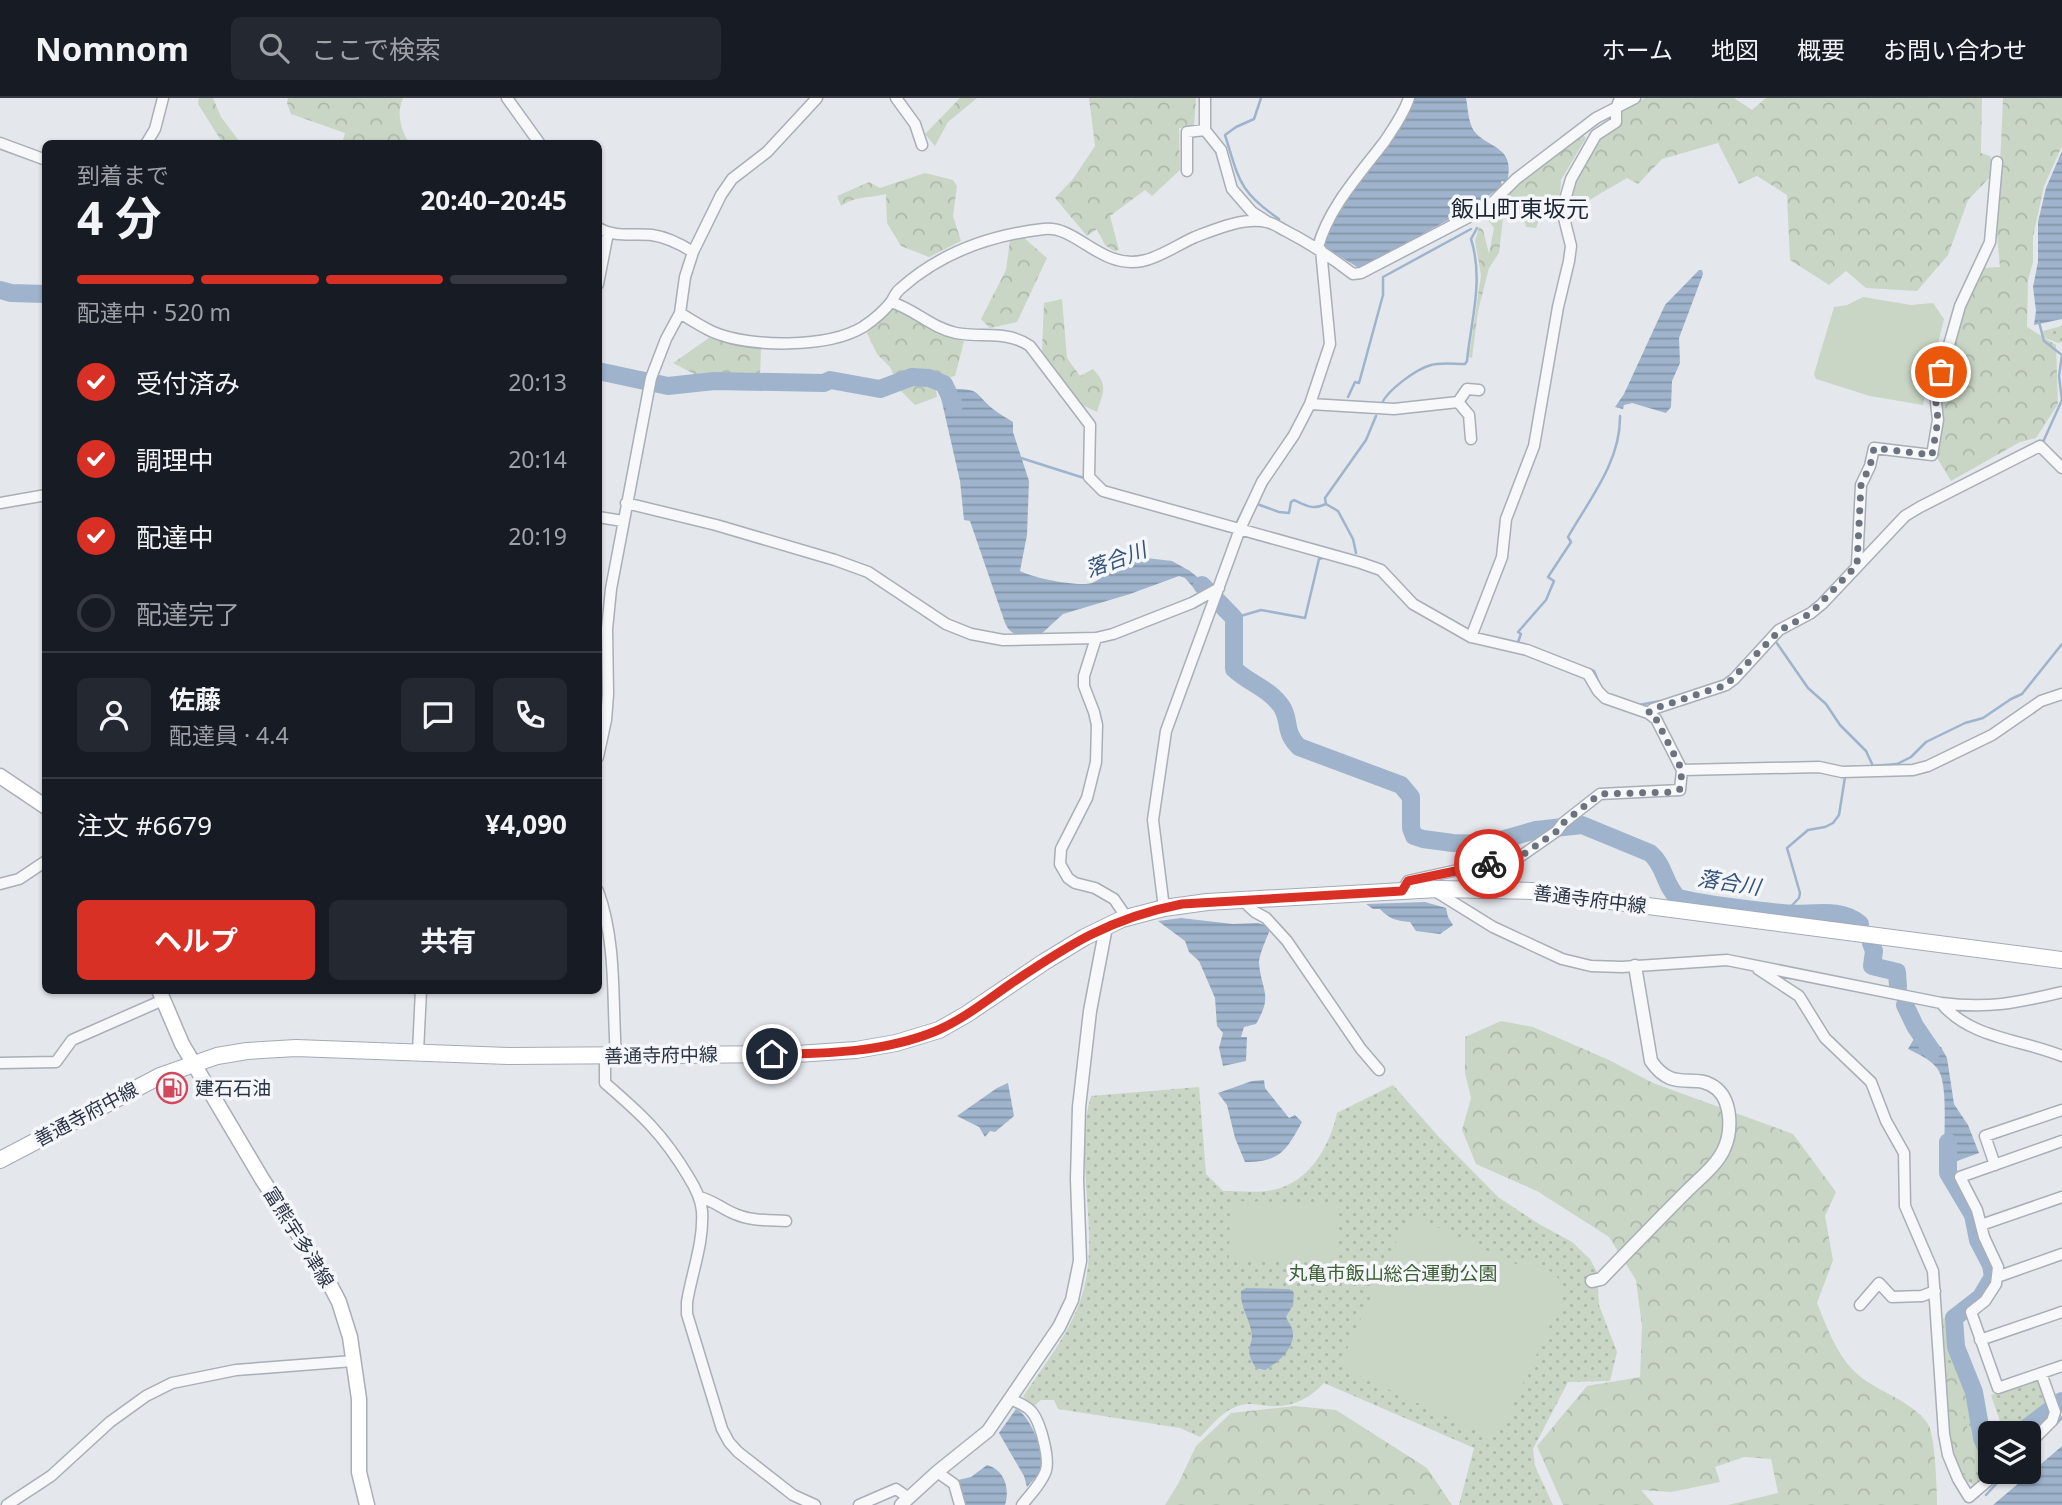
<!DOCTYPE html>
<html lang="ja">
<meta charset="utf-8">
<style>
body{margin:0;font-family:"Noto Sans","Noto Sans JP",sans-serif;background:#242831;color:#f1f3f6;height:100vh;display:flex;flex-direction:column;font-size:26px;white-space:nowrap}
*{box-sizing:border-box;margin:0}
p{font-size:23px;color:#9ea1a6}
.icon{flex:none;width:38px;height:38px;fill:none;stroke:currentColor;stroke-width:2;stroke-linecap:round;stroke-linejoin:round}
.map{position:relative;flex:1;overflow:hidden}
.side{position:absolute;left:42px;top:42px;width:560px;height:854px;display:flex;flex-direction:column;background:#171b24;border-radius:10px;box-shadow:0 2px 5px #0004}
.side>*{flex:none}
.tools{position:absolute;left:1978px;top:1323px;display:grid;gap:14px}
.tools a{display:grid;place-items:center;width:63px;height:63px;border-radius:10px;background:#171b24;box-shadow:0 2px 5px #0004;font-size:35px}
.pin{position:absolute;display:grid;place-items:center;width:60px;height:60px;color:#fff;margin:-30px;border:4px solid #fff;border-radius:50%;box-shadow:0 2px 7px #0007}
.courier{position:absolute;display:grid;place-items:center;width:70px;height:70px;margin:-35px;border:5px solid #d93025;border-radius:50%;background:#fff;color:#222;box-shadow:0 2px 9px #0007}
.headline em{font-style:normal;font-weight:700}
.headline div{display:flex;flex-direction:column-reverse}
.headline{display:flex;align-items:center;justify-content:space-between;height:119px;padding:0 35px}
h1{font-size:46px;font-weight:700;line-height:52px}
.bar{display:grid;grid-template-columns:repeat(4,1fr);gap:10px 7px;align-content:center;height:84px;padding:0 35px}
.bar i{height:9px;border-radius:5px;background:#363941}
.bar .on{background:#d93025}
.bar p{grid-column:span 4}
.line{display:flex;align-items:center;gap:18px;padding:0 35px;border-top:2px solid #363941}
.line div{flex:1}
.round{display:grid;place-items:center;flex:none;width:74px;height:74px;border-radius:10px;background:#242831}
ol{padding:0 35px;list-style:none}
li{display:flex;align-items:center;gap:21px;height:77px}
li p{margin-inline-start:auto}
li .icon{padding:7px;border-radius:50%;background:#d93025;color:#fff;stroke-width:4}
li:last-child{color:#9ea1a6}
li i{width:38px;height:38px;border:4px solid #363941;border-radius:50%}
.button{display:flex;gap:14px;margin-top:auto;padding:14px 35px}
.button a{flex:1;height:80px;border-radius:10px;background:#d93025;color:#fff;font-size:28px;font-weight:700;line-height:80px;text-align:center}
.button a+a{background:#242831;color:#f1f3f6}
header{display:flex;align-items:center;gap:42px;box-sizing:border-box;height:98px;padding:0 35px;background:#171b24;border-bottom:2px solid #363941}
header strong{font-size:33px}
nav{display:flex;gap:38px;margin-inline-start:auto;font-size:24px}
.search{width:490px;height:63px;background:#242831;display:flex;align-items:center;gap:18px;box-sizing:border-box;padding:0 24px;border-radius:10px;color:#9ea1a6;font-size:26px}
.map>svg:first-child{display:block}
.green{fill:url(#green-dots)}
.forest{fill:url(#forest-crowns)}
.pitch{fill:#c9d6c5}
.water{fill:url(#water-rules)}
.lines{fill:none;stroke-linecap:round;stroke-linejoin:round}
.stream{stroke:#9fb4cc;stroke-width:2.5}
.river{stroke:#9fb4cc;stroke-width:18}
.minor-casing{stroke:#a9aeb7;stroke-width:13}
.tertiary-casing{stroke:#a9aeb7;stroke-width:15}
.secondary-casing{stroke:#a9aeb7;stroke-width:17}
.primary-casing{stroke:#a3abb8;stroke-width:18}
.minor{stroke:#f7f8fa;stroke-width:10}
.tertiary{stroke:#f7f8fa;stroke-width:12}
.secondary{stroke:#fff;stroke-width:14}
.primary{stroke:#fff;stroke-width:16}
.done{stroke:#6c737f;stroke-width:7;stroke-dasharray:0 12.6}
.route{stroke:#d93025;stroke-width:9}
.labels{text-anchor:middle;stroke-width:7;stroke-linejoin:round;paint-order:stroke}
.street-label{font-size:19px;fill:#2b3445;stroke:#f4f6f9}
.poi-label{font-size:19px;fill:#2b3445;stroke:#f4f6f9;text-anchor:start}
.park-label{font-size:19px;fill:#3f6138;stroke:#f4f6f9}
.water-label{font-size:21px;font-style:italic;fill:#34527a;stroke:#f4f6f9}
.quarter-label{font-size:23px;fill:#1d2536;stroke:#f4f6f9}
</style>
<header>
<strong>Nomnom</strong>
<div class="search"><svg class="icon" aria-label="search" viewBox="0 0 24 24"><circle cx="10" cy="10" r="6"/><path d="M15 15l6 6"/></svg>ここで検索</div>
<nav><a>ホーム</a><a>地図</a><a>概要</a><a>お問い合わせ</a></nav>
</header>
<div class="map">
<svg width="2062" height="1407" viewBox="0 0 2062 1407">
<defs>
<pattern id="green-dots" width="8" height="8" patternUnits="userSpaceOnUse" patternTransform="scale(1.75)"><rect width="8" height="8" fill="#c9d6c5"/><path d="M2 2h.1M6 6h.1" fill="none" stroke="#adb8ab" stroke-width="1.8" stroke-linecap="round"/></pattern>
<pattern id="forest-crowns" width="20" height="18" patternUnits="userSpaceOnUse" patternTransform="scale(1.75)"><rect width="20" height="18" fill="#c9d6c5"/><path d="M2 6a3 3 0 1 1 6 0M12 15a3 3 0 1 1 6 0" fill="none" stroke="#adb8ab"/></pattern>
<pattern id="water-rules" width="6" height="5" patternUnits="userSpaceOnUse" patternTransform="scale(1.75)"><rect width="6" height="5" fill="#9fb4cc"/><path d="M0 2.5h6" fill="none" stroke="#8293a7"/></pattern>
</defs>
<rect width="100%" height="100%" fill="#e4e7ec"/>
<!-- green -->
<path class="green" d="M2062,228V244L2058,245L2044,239L2043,233Z
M1393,987L1438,1038L1498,1099L1539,1126L1572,1144L1590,1161L1597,1174L1599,1207L1617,1254L1610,1283L1568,1284L1533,1351L1535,1368L1553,1407H1459L1474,1350L1324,1285C1310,1300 1292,1310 1270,1308C1255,1307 1248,1303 1233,1310C1221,1315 1209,1330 1200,1339L1180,1330L1058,1311L1054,1302H1041L1034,1308L1023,1299C1047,1262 1078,1226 1086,1181C1097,1123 1074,1056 1091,998L1199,989L1206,1076L1223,1093C1239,1093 1257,1095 1273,1092C1309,1085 1330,1048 1337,1015Z
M1943,1220H1952L1954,1249L1972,1297L1981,1342L1990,1361V1373L1974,1387C1970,1385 1963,1382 1960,1378C1940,1354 1944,1254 1943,1220Z
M2036,1281L2040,1284L2050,1310L2017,1335H2004L1991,1297Z"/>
<!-- forest -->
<path class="forest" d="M199,0H213L221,19L239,43L244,45H226L220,41L198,6Z
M288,0H403C396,16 401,31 409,45H342L345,35L291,16L287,5Z
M960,0H977L948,24L935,48L925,36Z
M1089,0H1196L1194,28L1179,30L1180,72L1152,98L1145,92L1110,118L1119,152L1114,153L1105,147L1097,131L1087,138L1055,100L1073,81L1095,48Z
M1645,0H1734L1752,12L1766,0H1982L1981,55L1990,58L1992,64V77L1968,102L1948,157L1917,193L1866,190L1846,173L1829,187L1790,162L1787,97L1757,78L1739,86L1718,45L1662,61L1638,86L1627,80L1569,114L1576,83L1601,39L1621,26L1620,14Z
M2003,0H2062V48L2044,88L2033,139V164L2028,182L2027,229L2056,247L2058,306L2036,340L2020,344L1951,383L1936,358L1939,295L1960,219L1984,170L2000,169L1997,137Z
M1582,36L1586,40L1561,82L1558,118H1540L1536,130L1526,129L1522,114L1512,103L1505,104L1499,155L1489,170L1478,213L1472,260L1469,259L1481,177L1475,143L1479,129L1483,132L1489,156L1494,130L1487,121L1488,115L1526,79Z
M925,75L953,82L957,88L953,118L961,143L929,159L901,148L887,125L886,96C870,100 855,98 841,108L837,98L869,84L880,90Z
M1024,140L1047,160L1017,224L990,230L981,221L1006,172L1010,142Z
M1062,201L1067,260L1080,278L1093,271C1109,288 1103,294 1097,314L1076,304L1042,253L1044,205Z
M894,210L941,236L964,243L955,278L946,280L936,292L937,299L915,307L901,293L890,269L877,256L867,235Z
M709,240L761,250L760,279H700L673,265Z
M1501,923L1533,929L1609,962L1653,985L1793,1036L1836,1094L1825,1118L1833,1162L1817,1205C1827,1229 1835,1253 1853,1272C1874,1294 1910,1300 1928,1326C1935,1336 1937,1392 1937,1407H1728L1778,1395L1771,1361L1744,1359L1715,1369L1720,1384L1671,1394L1641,1392L1654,1407H1563L1537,1348L1587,1288L1640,1279L1642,1228L1636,1182L1609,1139L1537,1093L1476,1066L1462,1032L1471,1000L1465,975V939Z
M1951,1274L1962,1277L1970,1305L1963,1313C1964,1335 1980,1339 1982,1361L1971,1374L1961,1376C1946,1345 1948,1312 1947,1279Z
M1295,1308L1336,1312L1427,1370L1452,1407H1165L1178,1386L1196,1348L1231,1315Z"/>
<!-- pitch -->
<path class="pitch" d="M1863,199L1911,207L1933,205L1944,221L1923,307L1870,298L1816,281L1814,276L1834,209L1847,207Z
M1230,1103L1337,1105L1336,1164L1229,1162Z
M1418,1120L1520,1168L1524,1160C1542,1169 1572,1178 1561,1204L1502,1331L1496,1337H1486L1351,1274L1344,1266V1258L1404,1126L1408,1123Z"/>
<!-- water -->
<path class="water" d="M1414,0H1466C1468,10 1468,24 1474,33C1488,51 1516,47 1507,84L1501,83L1502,88L1476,107L1361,169H1357L1325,149L1326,139L1333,120L1408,17Z
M2062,53V221L2034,227L2036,213L2033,189L2038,164V124L2046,90Z
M1699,172H1702L1703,176L1679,240L1680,265L1672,283L1671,309L1666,315L1632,305L1624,307L1623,311L1615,309L1624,296L1665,207Z
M947,285L954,291C981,291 974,295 993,311C999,316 1007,320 1013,324V334L1029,383L1027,437L1020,473C1033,480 1078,489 1092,485C1104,481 1113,466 1120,457L1172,463L1190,473L1208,488L1198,495L1185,480L1179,478L1130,496L1063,516L1039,538C1025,538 1012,541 1005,525L970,423L964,422L960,383L939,291Z
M1425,804L1446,810L1448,819L1453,827L1440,836L1416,833L1410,824C1397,823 1389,821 1380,811H1373L1366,806Z
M1181,820L1233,826L1258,825L1271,829C1268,837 1258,859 1259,866C1262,894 1273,897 1256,926L1244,929L1241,939H1247L1246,963L1223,968L1219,950L1223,935L1217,928L1215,900L1199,863L1189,854L1185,843L1158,823Z
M1921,929L1932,946L1941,949L1947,960L1954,1006L1968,1027L1979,1055L1946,1067C1941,1043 1951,985 1936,969C1928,960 1918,956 1908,951Z
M1264,982L1265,990L1289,1020L1295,1017L1302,1024C1286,1053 1280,1064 1245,1064L1235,1040L1227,1007L1218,995L1252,983Z
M1008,985L1014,1018L995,1034L990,1033L985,1039L979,1029L957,1018L997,990Z
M1246,1190L1289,1191L1294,1195L1293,1207L1286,1219C1288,1224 1293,1230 1293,1235C1294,1252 1277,1265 1265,1272L1256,1270C1242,1249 1255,1249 1251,1232C1248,1218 1240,1208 1241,1193Z
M1016,1311C1030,1317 1046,1356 1041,1371C1039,1377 1032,1383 1027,1389L1024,1378L999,1335Z
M2062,1348V1407H1993Z
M987,1367C1005,1372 1010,1391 1005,1407H964L958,1382L971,1379Z"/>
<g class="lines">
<!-- stream -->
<path class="stream" d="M1261,0L1254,21L1236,29L1225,37C1239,81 1238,93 1279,121
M2039,224L2044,243L2062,257L2059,278L2062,302L2043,344
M1348,299L1355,284L1359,285L1383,197V179L1471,131
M1382,305C1388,292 1416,271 1431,267C1441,264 1454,266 1465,266L1467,263C1471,222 1484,182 1471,141L1477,130
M1021,360L1084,380
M1257,406L1279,414L1289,415L1291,404L1294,402C1306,408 1313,412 1326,406
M1234,425L1236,426L1246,406
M1356,455L1353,441L1338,413L1326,406L1325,400L1366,342L1376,318
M1234,520L1261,512L1305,520L1319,461L1323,460
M1774,541L1808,590L1826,606L1840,627L1866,653L1873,668L1897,666L1911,659L1926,644L1965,625L1983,620L2011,601L2022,596L2062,546
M1521,546L1518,544L1521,536L1518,534L1546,502L1554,483L1548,479L1571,444L1568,439C1589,402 1621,363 1620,318
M1590,571L1594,573L1599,585
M1639,607L1660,603
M1784,816L1799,800L1800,795L1787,750L1808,732L1825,729L1833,725L1839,717L1845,679
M2056,1326L2061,1321L2059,1314
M1986,1397L2007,1374"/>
<!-- river -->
<path class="river" d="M0,192L11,195L46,196
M598,273L668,288L714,283L824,285L830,282L880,291L912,279L929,280L944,286L954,307
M1202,487L1234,520V571C1250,586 1269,590 1282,609C1291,624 1283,633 1299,649L1401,687L1411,699V730L1414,738L1423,741L1453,745L1487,746L1536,732L1582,727L1650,755C1665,767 1664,787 1678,800C1712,808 1747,811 1781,815C1806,819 1839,807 1860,826
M1871,845L1874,853L1872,868L1897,874L1898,889
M1905,907L1915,928L1932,953
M1948,1044V1075L1973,1117L1978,1142L1991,1167L1993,1179L1981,1199L1954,1220L1956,1249L1974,1294L1982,1340L1990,1358
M2020,1335L2062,1303"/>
<!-- minor casing -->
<g class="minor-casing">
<path id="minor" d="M507,0L540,46
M896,0L915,26L922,47
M1205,0V32L1221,52L1232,91L1252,114L1266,123
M0,45L46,62
M146,46L155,31L163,0
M1187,73V34L1205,32
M598,130C616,140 633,135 652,137C666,139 682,147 693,154
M1318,149C1329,109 1360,76 1385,43C1394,29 1404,16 1409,0
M598,186L608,135
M891,204C914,211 932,230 956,235C982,240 1007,232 1030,248L1090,327L1089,379L1103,393L1361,465L1381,472L1413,506L1471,539L1527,552L1588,576L1598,593L1605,600L1648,615L1656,621L1682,672L1680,692L1600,696L1563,725L1557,733L1521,758L1408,783L1402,793
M680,215C691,222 702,229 713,234C750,250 828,250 863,229C872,223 884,213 891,204C894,200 895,195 900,191C940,155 990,137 1044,131C1076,127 1100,171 1142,163C1159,160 1179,146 1195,139C1216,131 1244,119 1267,124C1273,125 1280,130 1286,133C1311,146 1331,159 1353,176L1361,175L1488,109L1516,81L1596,20L1635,0
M1458,304L1469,317L1471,341
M1310,306L1394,311L1458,304L1467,291L1479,292
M0,405L46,397
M626,405L716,427L835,462L868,474L946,526L971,536L1003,542L1096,540L1113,536L1192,505L1219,490
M598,419L623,423
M1857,467L1861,387L1870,368L1874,350L1932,357L1938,322L1935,296L1960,208L1990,144L1997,64
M1471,539L1502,459L1506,421L1534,348L1558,209L1569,163L1571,148L1564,120L1566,98L1571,81L1596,37L1616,24V11L1620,0
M1096,540L1084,578V588L1094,614L1097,627L1096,664L1087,700L1061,751L1060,766L1068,780L1075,785L1095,790L1114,801L1127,820
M1648,615L1653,611L1726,587L1734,581L1779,532L1811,515L1822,506L1905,418L1920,409L2040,348L2062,370
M598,659L606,622L608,596L607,531L611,491L651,280L666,241L680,215L685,179L693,154L721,97L732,81L767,54L817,0
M1682,672L1819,669L1842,674L1913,672L1928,668L1992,637L2041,603L2062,596
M0,786L19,781L46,763
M598,793C617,845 612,903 616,958
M1435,793L1493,829L1562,861L1591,868L1622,869L1727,862L1941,905C1989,911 2016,905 2062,894
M1242,802L1255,814L1266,820L1287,843L1361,951L1379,972
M1164,810L1153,722L1166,633L1240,431L1262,384L1294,337L1310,306L1330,246L1321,152
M1758,871L1799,898L1825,940L1871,984L1886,1023L1904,1055L1905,1108L1933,1173L1944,1336L1948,1357L1958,1381L1969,1399L1998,1374
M1941,905C1971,941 2021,941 2062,958
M418,954L421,892
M605,958V985C641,1016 663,1036 688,1078C695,1089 701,1100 702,1113C704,1144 692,1174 687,1204V1216L722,1331L729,1344L738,1354L793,1397L815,1407
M0,965L56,964L72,942L163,902
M2062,1043L1960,1079L1977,1112L1984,1139L1998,1169L1996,1186L1985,1203L1971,1214L1998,1290L2062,1268
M1995,1067L1985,1038L2062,1012
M699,1099C713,1102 722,1111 735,1116C751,1123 769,1122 786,1123
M1981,1127L2062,1099
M1997,1179L2062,1156
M1860,1207L1879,1185L1892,1199L1922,1198L1935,1193
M1980,1242L2062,1214
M1011,1301C1016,1304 1025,1307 1030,1312C1040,1321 1051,1363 1045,1375C1040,1387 1030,1397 1022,1407
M2028,1347L2052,1323L2055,1314L2041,1275
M937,1374L954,1386L960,1407
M7,1407L51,1378L110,1324L146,1298L172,1285L236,1272L353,1263
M859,1407L896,1391L909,1400"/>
</g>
<!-- tertiary casing -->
<g class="tertiary-casing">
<path id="tertiary" d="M1592,1183L1601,1181C1630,1151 1659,1121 1688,1092C1700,1080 1717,1067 1724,1051C1732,1034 1732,1004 1717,991C1695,972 1674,997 1651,963L1635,868
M901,1407L937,1374L988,1333L1059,1229L1072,1202L1080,1163L1077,1081L1079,1009L1090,913L1106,829"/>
</g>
<!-- secondary casing -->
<g class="secondary-casing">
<path id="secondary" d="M0,678L46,709
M159,892L182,946L262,1081L325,1177L339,1204L350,1239L359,1301V1374L367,1407"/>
</g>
<!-- primary casing -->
<g class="primary-casing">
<path id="primary" d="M0,1062L160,978L217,958L247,953L296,950L508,958L797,956L856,952L896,945L939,932L967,916L1044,864L1085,839L1122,821L1164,810L1207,804L1438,791L1533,793L2062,862"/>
</g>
<!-- minor -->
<use href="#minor" class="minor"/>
<!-- tertiary -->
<use href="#tertiary" class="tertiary"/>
<!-- secondary -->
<use href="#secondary" class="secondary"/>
<!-- primary -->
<use href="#primary" class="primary"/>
</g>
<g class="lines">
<!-- done -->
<path class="done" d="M1489,766L1521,758L1557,733L1563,725L1600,696L1674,694L1680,691L1682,672L1656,621L1648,615L1653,611L1726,587L1779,533L1811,515L1857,467L1861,387L1870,368L1874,350L1932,357L1938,322L1935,296L1941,274"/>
<!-- route -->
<path class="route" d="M772,956C827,956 885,954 936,933C962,922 986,903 1009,887C1068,847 1110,820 1182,806L1402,793L1408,783L1489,766"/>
</g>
<!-- icons -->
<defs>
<g id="fuel-ring" transform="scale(1.575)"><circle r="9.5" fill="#f4f6f9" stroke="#d1495b" stroke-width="1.5"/><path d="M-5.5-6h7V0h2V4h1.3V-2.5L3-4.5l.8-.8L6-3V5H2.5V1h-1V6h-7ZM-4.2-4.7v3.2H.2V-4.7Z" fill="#d1495b"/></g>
</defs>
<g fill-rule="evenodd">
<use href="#fuel-ring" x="172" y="990"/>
</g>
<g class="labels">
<!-- street labels -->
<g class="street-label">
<text transform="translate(1590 801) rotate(7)" y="7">善通寺府中線</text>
<text transform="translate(661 957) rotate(-1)" y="7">善通寺府中線</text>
<text transform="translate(86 1016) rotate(-28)" y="7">善通寺府中線</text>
<text transform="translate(299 1139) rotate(58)" y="7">富熊宇多津線</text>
</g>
<!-- poi labels -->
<g class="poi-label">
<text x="195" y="997">建石石油</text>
</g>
<!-- park labels -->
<g class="park-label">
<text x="1393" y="1182">丸亀市飯山総合運動公園</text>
</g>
<!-- water labels -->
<g class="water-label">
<text transform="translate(1116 462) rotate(-20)" y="7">落合川</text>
<text transform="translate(1729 785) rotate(9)" y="7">落合川</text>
</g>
<!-- quarter labels -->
<g class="quarter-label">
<text x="1520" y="119">飯山町東坂元</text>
</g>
</g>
</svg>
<div class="tools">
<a><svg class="icon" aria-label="layers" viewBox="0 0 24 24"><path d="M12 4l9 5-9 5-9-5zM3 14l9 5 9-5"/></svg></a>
</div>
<div class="pin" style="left:1941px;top:274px;background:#ea580c"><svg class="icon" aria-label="bag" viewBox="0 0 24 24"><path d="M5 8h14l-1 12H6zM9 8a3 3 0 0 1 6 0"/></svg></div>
<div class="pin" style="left:772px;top:956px;background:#1f2937"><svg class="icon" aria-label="home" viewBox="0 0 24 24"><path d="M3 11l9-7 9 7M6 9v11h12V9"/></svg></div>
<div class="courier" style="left:1489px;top:766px"><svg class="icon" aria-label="bike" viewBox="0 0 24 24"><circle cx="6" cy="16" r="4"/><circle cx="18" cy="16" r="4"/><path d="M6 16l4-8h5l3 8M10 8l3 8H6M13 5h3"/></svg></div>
<section class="side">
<div class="headline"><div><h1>4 分</h1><p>到着まで</p></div><em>20:40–20:45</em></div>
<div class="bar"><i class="on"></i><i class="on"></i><i class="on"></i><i></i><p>配達中 · 520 m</p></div>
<ol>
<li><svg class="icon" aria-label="check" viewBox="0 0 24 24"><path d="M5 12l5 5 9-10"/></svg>受付済み<p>20:13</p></li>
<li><svg class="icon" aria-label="check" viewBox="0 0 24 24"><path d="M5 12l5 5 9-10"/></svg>調理中<p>20:14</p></li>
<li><svg class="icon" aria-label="check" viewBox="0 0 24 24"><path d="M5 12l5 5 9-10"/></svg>配達中<p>20:19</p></li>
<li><i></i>配達完了</li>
</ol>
<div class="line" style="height:126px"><a class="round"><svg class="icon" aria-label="person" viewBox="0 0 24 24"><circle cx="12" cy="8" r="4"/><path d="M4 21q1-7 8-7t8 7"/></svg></a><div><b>佐藤</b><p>配達員 · 4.4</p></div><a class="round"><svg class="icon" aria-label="chat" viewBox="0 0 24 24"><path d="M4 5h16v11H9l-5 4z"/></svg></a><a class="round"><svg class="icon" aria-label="phone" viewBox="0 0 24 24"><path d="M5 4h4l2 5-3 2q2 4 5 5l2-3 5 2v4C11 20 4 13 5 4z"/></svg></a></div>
<div class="line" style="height:91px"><div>注文 #6679</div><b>¥4,090</b></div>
<div class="button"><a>ヘルプ</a><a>共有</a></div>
</section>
</div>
